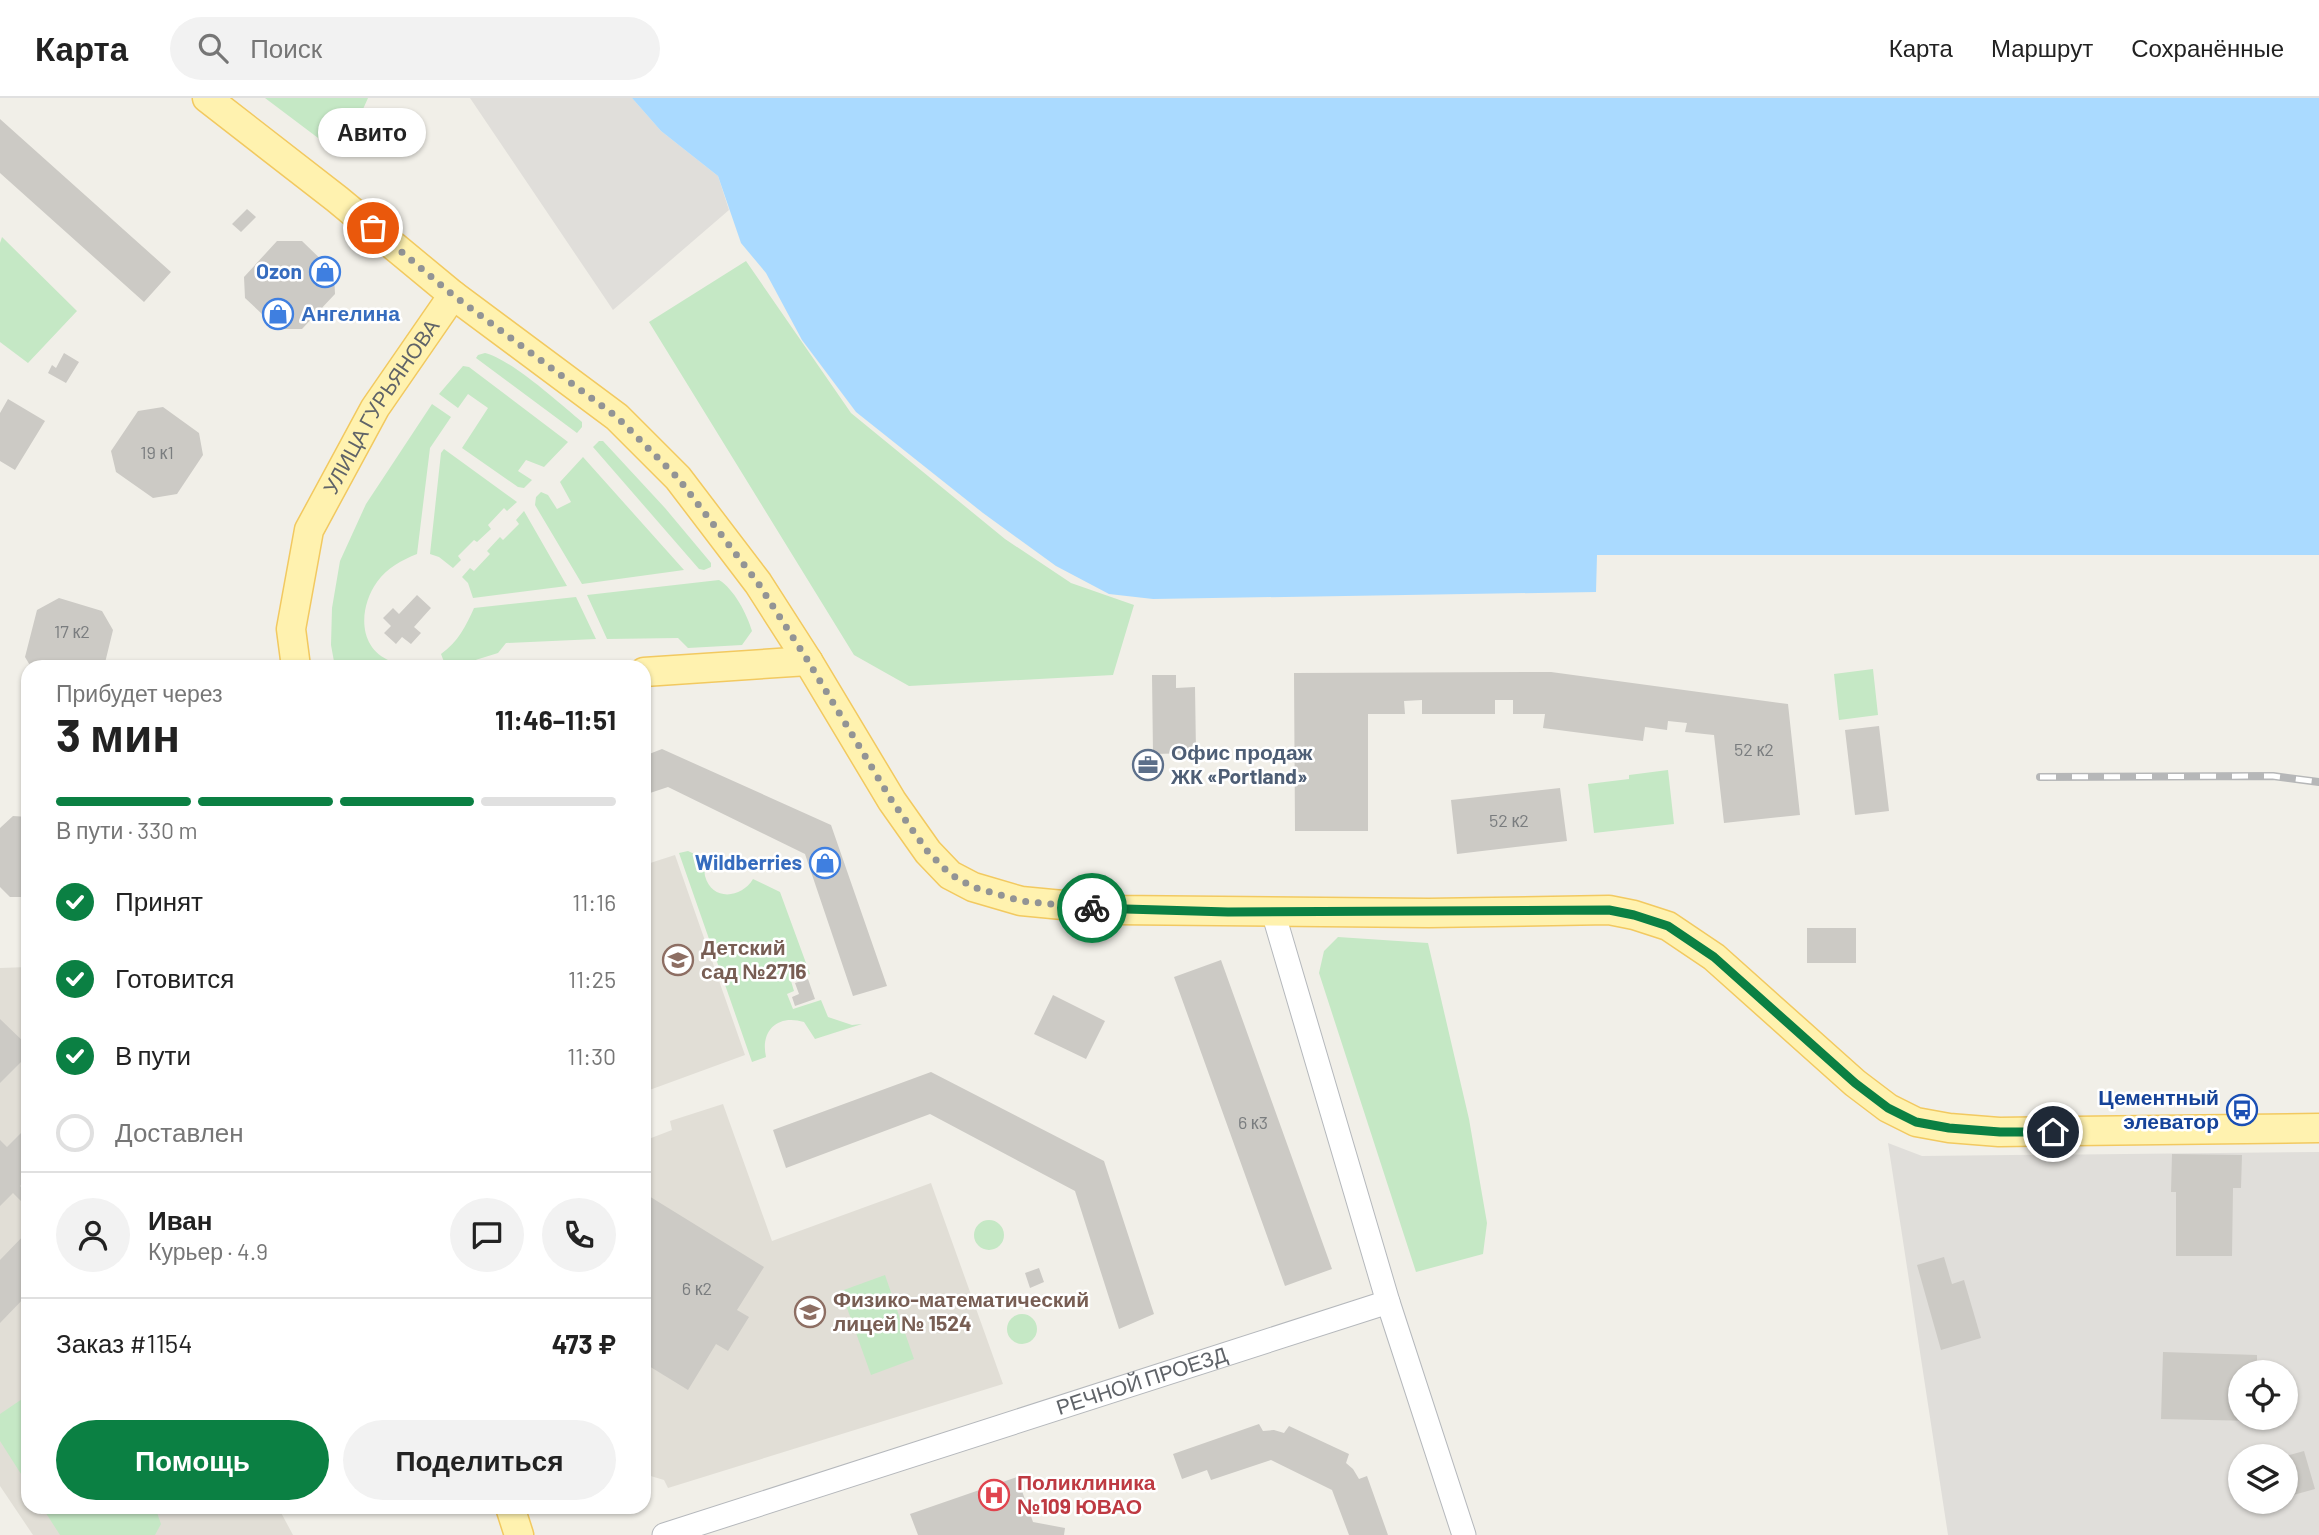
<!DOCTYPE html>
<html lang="ru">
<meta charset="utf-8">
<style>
body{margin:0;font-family:Barlow,sans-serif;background:#f2f2f2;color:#222;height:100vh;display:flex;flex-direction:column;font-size:26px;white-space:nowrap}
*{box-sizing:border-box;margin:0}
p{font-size:23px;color:#767676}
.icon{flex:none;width:38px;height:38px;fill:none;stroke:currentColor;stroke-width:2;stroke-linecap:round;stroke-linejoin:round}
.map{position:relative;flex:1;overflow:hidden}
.panel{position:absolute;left:21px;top:562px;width:630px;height:854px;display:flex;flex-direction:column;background:#fff;border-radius:21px;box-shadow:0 2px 5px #0004}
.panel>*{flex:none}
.buttons{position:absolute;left:2228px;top:1262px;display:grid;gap:14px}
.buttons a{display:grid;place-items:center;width:70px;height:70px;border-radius:50%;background:#fff;box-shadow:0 2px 5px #0004;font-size:35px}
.pin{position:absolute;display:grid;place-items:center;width:60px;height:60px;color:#fff;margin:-30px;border:4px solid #fff;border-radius:50%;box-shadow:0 2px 7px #0007}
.courier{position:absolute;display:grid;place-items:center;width:70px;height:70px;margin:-35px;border:5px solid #0b8043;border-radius:50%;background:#fff;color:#222;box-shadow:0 2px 9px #0007}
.bubble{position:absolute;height:49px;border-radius:24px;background:#fff;box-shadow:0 2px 5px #0004;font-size:23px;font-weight:700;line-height:49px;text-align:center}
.overview em{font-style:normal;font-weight:700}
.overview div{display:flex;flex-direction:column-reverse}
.overview{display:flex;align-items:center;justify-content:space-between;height:119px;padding:0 35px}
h1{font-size:46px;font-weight:700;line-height:52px}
.bar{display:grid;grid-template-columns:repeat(4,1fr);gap:10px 7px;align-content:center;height:84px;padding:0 35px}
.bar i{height:9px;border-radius:5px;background:#e0e0e0}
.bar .active{background:#0b8043}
.bar p{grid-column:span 4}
.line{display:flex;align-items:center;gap:18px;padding:0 35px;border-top:2px solid #e0e0e0}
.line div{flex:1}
.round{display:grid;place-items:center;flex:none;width:74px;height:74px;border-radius:37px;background:#f2f2f2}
ol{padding:0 35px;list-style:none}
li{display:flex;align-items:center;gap:21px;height:77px}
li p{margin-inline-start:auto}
li .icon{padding:7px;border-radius:50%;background:#0b8043;color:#fff;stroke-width:4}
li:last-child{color:#767676}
li i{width:38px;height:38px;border:4px solid #e0e0e0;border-radius:50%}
.button{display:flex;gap:14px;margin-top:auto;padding:14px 35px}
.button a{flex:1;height:80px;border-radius:42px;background:#0b8043;color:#fff;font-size:28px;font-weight:700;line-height:80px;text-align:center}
.button a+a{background:#f2f2f2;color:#222}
header{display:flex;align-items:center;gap:42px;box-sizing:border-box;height:98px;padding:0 35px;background:#fff;border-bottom:2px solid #e0e0e0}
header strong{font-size:33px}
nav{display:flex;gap:38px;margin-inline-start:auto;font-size:24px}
.search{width:490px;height:63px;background:#f2f2f2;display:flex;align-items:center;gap:18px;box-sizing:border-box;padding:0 24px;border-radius:38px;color:#767676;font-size:26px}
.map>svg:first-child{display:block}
.industrial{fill:#e0deda;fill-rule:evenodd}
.education{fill:#e1ded6}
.green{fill:#c5e8c5}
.water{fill:#aadaff}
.building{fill:#cccac5}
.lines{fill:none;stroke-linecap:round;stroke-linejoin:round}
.minor-casing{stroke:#b5b8bc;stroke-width:25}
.major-casing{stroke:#f2c960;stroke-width:31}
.minor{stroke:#fff;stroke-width:23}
.major{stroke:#fff2af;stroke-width:28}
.rail-casing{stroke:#b6b7b8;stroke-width:8}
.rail{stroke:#fff;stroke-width:5;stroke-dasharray:16;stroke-linecap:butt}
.done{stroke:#929495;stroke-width:7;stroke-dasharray:0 12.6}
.route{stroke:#0b8043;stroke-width:9}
.labels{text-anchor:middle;stroke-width:5;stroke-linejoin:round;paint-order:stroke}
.number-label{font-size:18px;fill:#7a7d7f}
.shop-label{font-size:21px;font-weight:bold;fill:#366cbe;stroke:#fff;text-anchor:end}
.street-label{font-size:21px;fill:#5f6368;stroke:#fff}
.service-label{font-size:21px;font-weight:bold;fill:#4e5e75;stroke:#fff;text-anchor:start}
.education-label{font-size:21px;font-weight:bold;fill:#785e54;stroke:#fff;text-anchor:start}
.transit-label{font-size:21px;font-weight:bold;fill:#164399;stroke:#fff;text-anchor:end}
.health-label{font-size:21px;font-weight:bold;fill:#be3a42;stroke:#fff;text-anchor:start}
</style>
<header>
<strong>Карта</strong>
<div class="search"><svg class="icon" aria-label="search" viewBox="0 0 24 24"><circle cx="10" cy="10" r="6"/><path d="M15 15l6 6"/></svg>Поиск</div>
<nav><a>Карта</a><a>Маршрут</a><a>Сохранённые</a></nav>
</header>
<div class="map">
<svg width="2319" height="1437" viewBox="0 0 2319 1437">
<rect width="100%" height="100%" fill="#f1efe8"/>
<!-- industrial -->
<path class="industrial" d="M470,0H632L661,33L718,78L729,112L613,212Z
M1888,1045L1922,1058L2319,1054V1437H1948ZM2240,1274H2286V1320H2240ZM2240,1358H2286V1404H2240Z"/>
<!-- education -->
<path class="education" d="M675,757L745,957L644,994V767Z
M28,869V1409H278L293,1437H33L0,1388V870Z
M723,1006L772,1143L931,1085L1003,1286L668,1390L664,1382L644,1376V1037L646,1042L672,1032L670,1023Z"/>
<!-- green -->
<path class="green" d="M265,0H368L342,58Z
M2,139L77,213L28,265L0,244V145Z
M746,163L851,315L1005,441L1071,485L1134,507L1113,577L909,588L854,557L649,224Z
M485,255C512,262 559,305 582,324V329L577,335L476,260L478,257Z
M463,268L469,269L568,344L544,369L526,362L518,373L532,382L524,390L518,389L462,350L488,310L468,296L458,310L439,296Z
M432,306L451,319L430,350L417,456C402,462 387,470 377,484C359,509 357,550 391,563L388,569H335L331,547L332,510L340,463L366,406Z
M599,343H603L665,410L711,465V469L704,472L699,471L593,349Z
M444,351L517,404L507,413L504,410L488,427L491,431L477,444L474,442L458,458L461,462L453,470L439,459L430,456L441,355Z
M583,359L684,472L582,486L535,407L536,399L541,394L548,397L557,411L571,404L560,384Z
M524,413L567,488L473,500L468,485L462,479L470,470L474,473L490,456L487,453L500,439L503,442L519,426L516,422Z
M719,482C734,491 747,516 752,533L742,547L688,550L678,540L607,541L587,497Z
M576,499L596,541L506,545L498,555L453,569H446L441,556C458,544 466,528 474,510Z
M1873,571L1878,617L1839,622L1834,576Z
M1668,672L1674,726L1594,735L1588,686L1629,681V677Z
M688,753L705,761C705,767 704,773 705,778C712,804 742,800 753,781L780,794L810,876L791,883L794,893L787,896L793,911L821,902L828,919L852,927L862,926L815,941L804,924C778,916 760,932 766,959L752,964L679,755Z
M1338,839L1428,845L1469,1021L1487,1125L1483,1156L1416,1174L1319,875L1324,853Z
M974 1137a15 15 0 1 1 30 0a15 15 0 1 1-30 0Z
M885,1177L914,1261L871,1277L841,1193Z
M1007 1231a15 15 0 1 1 30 0a15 15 0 1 1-30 0Z
M28,1297V1387L0,1343V1316Z
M42,1409H155L161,1426L155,1437H60Z"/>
<!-- water -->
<path class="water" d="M632,0H2319V457H1597L1596,494L1153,501L1109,496L1056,468L983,415L856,314L802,242L766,175L741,145L718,78L661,33Z"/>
<!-- building -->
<path class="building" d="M0,21L171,174L144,204L0,75Z
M247,111L256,119L241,134L232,126Z
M277,143H302L334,174L335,196L302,231H278L245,200L244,179Z
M64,255L79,264L66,285L48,275L52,267L56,270Z
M8,301L45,323L15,372L0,363V315Z
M163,309L199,335L203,357L177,396L153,400L116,374L111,353L138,313Z
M417,497L431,510L414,529L421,535L411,546L402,539L396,546L384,535L391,528L383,520L393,510L399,516Z
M59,500L102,513L113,532L104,569H31L25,559L37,512Z
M1551,574L1788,606L1800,717L1724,725L1714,637L1685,634L1687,625L1668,623L1667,632L1645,629L1643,643L1543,630L1545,616H1513V602H1495V616H1422V602L1404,603L1405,616H1368V733H1295L1294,575Z
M1152,577H1176V590L1195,589L1196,655L1153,656Z
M1879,628L1889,713L1855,717L1845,632Z
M662,651L831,727L887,888L853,898L805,756L668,689L644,697V658Z
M1560,690L1567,743L1457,756L1451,702Z
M13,718L28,719V799H10L0,789V730Z
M1807,830H1856V865H1807Z
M1221,862L1332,1171L1285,1188L1174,879Z
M808,881L815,901L795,908L792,899L799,896L795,885Z
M1053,897L1105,923L1086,961L1034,936Z
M0,921L28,948V957L0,985Z
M931,974L1104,1063L1154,1216L1119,1231L1075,1093L930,1016L786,1070L773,1032Z
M28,1028V1079L20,1088L28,1096V1110L13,1095L0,1108V1042L7,1049Z
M2172,1056L2242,1057L2241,1090H2233L2232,1158H2176V1094H2171Z
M644,1095L764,1169L737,1212L749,1219L728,1253L716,1246L688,1292L644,1265Z
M28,1133V1196L0,1225V1162Z
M1944,1159L1952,1186L1964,1182L1981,1240L1941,1252L1917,1167Z
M1039,1170L1044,1184L1030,1190L1025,1175Z
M2163,1254L2257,1257V1274H2240V1320H2255V1323L2161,1321Z
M1259,1326L1263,1333L1274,1332L1284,1335L1289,1328L1349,1356L1346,1365L1353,1371L1359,1381L1367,1378L1388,1437H1349L1332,1392L1271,1362L1211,1382L1207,1372L1182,1381L1173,1356Z
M2304,1353L2315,1391L2286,1399V1358Z
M1017,1379L1033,1424L1065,1430L1064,1437H918L910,1416Z"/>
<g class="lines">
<!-- minor casing -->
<g class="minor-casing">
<g id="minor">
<path d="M1273,814L1388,1204L1464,1437"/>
<path id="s1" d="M664,1437L1388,1204"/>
</g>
</g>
<!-- major casing -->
<g class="major-casing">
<g id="major">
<path d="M207,0L337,101L453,197L617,319L678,380L758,485L808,563L892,703L928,754L950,777L973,789L1021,803L1115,812L1429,815L1609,812L1634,817L1668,828L1714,859L1855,985L1888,1010L1916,1024L1949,1030L1999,1034L2319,1030"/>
<path id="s2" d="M296,569L291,531L309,432L375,310L453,197"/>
<path d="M644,574L808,563"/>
<path d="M510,1409L519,1437"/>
</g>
</g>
<!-- minor -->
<use href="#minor" class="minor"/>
<!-- major -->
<use href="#major" class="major"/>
<!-- rail casing -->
<g class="rail-casing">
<path id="rail" d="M2040,679L2273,678L2319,684"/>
</g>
<!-- rail -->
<use href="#rail" class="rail"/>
</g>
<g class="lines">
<!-- done -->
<path class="done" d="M373,130L453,197L617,319L678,380L758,485L808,563L892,703L928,754L950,776L973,789L1021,803L1092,810"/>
<!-- route -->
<path class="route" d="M1092,810L1228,814L1609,812L1634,817L1668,828L1714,859L1855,985L1888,1010L1916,1024L1949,1030L2000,1034H2053"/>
</g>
<!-- icons -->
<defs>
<g id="shop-ring" transform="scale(1.575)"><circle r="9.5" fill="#fff" stroke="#3f7fe0" stroke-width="1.5"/><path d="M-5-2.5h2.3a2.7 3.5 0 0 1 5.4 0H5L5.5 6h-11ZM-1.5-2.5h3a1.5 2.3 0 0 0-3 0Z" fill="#3f7fe0"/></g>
<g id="office-ring" transform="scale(1.575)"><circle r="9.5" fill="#fff" stroke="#5c6f8a" stroke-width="1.5"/><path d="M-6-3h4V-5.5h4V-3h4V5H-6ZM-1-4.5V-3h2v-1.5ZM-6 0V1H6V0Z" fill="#5c6f8a"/></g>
<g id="school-ring" transform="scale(1.575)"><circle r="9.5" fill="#fff" stroke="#8d6e63" stroke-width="1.5"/><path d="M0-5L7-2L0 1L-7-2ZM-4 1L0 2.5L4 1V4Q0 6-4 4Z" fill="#8d6e63"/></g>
<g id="bus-ring" transform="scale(1.575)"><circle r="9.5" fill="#fff" stroke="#1a4fb4" stroke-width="1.5"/><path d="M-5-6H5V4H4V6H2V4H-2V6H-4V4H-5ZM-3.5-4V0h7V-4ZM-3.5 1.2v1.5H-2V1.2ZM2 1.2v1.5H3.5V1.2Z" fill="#1a4fb4"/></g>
<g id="hospital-ring" transform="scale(1.575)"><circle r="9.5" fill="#fff" stroke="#e0444e" stroke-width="1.5"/><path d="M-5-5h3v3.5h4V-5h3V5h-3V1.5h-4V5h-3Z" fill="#e0444e"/></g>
</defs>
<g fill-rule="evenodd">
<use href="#shop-ring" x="325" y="174"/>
<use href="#shop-ring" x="278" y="216"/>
<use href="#office-ring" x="1148" y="667"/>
<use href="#shop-ring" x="825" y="765"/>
<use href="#school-ring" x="678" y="862"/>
<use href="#bus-ring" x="2242" y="1012"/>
<use href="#school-ring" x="810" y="1214"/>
<use href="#hospital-ring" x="994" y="1397"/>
</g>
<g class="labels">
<!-- number labels -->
<g class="number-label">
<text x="157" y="361">19 к1</text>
<text x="72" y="540">17 к2</text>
<text x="1754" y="658">52 к2</text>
<text x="1509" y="729">52 к2</text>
<text x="1253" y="1031">6 к3</text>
<text x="697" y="1197">6 к2</text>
</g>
<!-- shop labels -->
<g class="shop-label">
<text x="302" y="181">Ozon</text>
<text x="301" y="223" text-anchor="start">Ангелина</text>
<text x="802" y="772">Wildberries</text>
</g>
<!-- street labels -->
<g class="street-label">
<text dy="7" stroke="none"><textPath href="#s2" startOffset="282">УЛИЦА ГУРЬЯНОВА</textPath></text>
<text dy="7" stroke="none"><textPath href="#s1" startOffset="502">РЕЧНОЙ ПРОЕЗД</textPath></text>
</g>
<!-- service labels -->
<g class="service-label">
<text x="1171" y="662">Офис продаж<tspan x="1171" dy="24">ЖК «Portland»</tspan></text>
</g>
<!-- education labels -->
<g class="education-label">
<text x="701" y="857">Детский<tspan x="701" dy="24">сад №2716</tspan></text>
<text x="833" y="1209">Физико-математический<tspan x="833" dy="24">лицей № 1524</tspan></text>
</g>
<!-- transit labels -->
<g class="transit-label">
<text x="2219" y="1007">Цементный<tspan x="2219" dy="24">элеватор</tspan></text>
</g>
<!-- health labels -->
<g class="health-label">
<text x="1017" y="1392">Поликлиника<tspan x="1017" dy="24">№109 ЮВАО</tspan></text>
</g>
</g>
</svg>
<div class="buttons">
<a><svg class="icon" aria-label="locate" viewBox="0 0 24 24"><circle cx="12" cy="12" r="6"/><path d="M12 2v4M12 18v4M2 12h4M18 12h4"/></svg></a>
<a><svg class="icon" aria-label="layers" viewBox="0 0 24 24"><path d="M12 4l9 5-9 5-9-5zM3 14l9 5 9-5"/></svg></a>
</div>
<div class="pin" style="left:373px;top:130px;background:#ea580c"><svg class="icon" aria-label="bag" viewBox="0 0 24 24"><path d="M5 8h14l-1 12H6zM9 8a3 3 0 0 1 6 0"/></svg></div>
<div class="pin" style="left:2053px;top:1034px;background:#1f2937"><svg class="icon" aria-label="home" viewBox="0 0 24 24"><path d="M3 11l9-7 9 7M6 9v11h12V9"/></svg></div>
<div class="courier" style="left:1092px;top:810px"><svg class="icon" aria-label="bike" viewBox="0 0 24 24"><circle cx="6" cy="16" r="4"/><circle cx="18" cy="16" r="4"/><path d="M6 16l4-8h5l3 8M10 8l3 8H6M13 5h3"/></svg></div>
<div class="bubble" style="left:318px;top:10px;width:108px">Авито</div>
<section class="panel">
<div class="overview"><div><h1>3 мин</h1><p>Прибудет через</p></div><em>11:46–11:51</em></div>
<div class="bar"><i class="active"></i><i class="active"></i><i class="active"></i><i></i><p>В пути · 330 m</p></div>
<ol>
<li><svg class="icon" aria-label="check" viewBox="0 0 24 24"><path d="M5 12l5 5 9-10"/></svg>Принят<p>11:16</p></li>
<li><svg class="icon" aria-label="check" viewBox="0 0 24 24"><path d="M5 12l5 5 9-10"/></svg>Готовится<p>11:25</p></li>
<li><svg class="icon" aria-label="check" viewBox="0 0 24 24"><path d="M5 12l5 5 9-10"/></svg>В пути<p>11:30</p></li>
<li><i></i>Доставлен</li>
</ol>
<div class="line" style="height:126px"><a class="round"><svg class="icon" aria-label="person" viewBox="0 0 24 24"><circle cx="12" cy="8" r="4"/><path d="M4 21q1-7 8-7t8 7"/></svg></a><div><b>Иван</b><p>Курьер · 4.9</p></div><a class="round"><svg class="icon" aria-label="chat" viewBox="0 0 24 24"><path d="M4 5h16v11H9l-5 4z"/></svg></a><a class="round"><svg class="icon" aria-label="phone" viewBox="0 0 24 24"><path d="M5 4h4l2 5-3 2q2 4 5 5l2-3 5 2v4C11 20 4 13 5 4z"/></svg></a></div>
<div class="line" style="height:91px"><div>Заказ #1154</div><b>473 ₽</b></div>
<div class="button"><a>Помощь</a><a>Поделиться</a></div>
</section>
</div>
